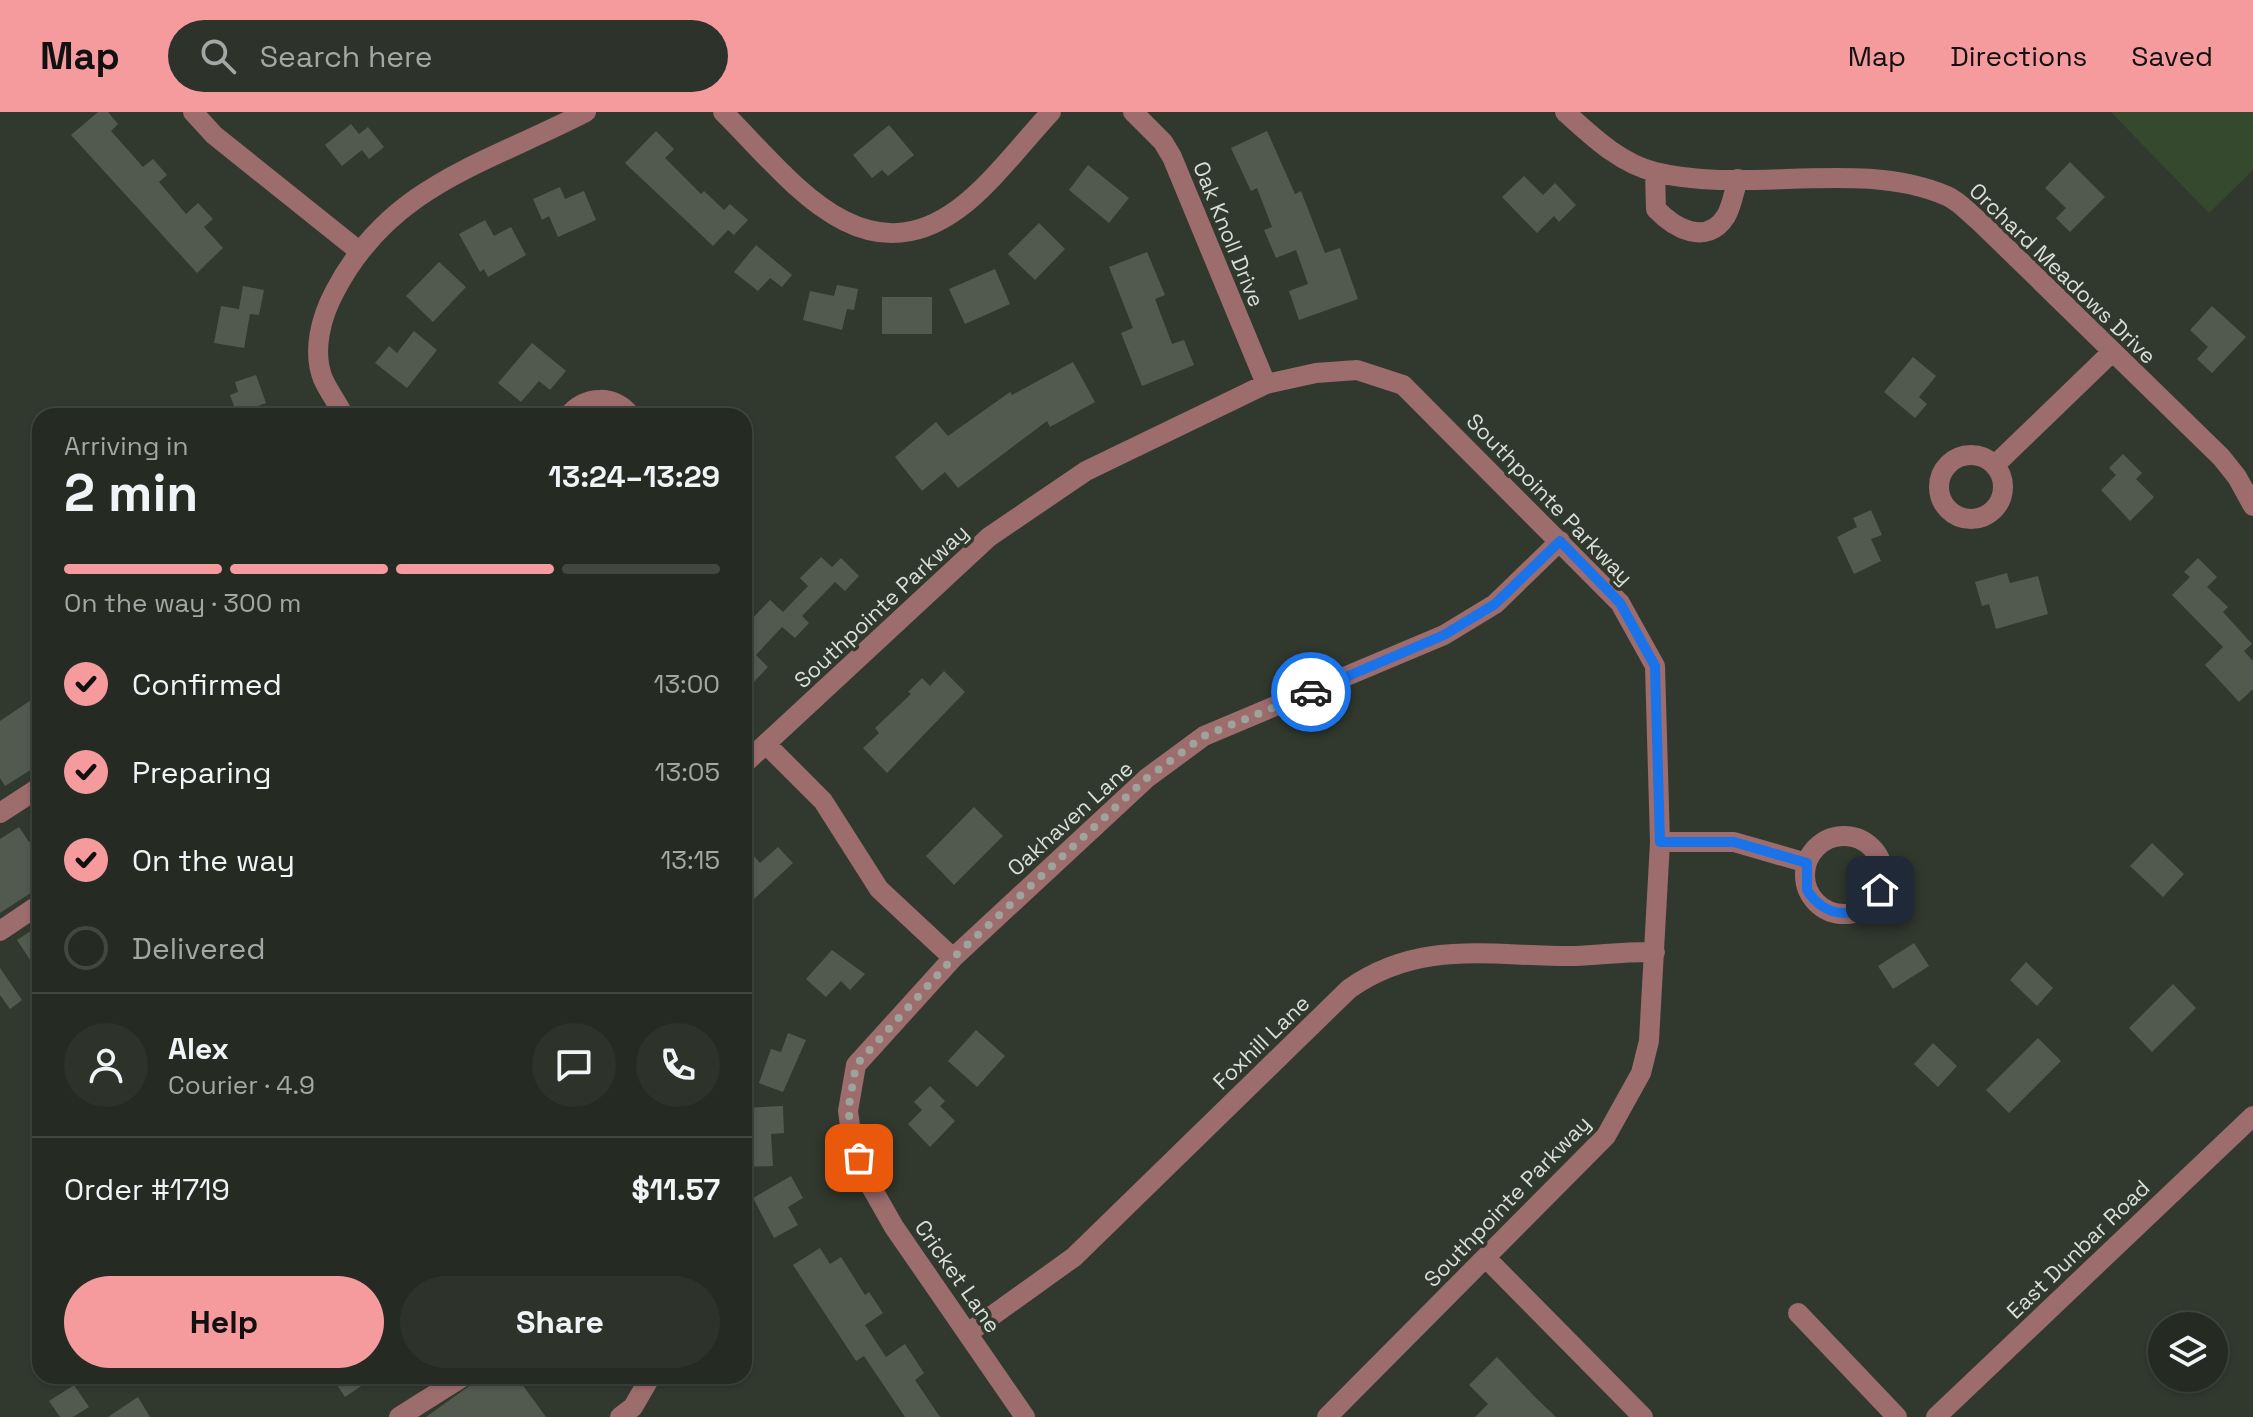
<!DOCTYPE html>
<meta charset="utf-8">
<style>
body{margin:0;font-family:"Space Grotesk",sans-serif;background:#2d332a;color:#f1f3f6;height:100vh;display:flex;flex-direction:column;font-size:30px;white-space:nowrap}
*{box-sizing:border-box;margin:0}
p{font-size:26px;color:#a3a7a5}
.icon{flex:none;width:44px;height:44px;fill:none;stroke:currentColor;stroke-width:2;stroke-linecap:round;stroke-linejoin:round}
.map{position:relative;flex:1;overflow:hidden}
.panel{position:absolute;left:32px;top:296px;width:720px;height:976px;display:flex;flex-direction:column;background:#252b22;border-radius:24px;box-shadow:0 2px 6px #0004,0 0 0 2px #424740}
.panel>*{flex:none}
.fabs{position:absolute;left:2148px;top:1200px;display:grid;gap:16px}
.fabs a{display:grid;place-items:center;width:80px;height:80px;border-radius:50%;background:#252b22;box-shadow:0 2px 6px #0004,0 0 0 2px #424740;font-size:40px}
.pin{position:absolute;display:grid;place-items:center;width:68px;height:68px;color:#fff;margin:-34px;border-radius:16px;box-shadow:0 4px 12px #0006}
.courier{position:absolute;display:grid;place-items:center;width:80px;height:80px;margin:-40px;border:6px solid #1a73e8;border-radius:50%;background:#fff;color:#222;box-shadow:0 2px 10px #0007}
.headline em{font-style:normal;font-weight:600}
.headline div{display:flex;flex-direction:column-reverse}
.headline{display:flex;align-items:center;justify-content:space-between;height:136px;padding:0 32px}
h1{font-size:52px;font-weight:600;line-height:60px}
.bar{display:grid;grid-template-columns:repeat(4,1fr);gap:12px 8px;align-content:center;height:96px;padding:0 32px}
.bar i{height:10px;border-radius:6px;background:#424740}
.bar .on{background:#f59b9e}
.bar p{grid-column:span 4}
.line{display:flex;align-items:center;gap:20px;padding:0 32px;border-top:2px solid #424740}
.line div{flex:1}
.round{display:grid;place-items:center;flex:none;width:84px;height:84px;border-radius:42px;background:#2d332a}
ol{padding:0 32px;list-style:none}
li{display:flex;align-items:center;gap:24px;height:88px}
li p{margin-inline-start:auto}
li .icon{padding:8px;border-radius:50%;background:#f59b9e;color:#111;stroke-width:4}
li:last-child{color:#a3a7a5}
li i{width:44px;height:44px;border:4px solid #424740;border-radius:50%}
.cta{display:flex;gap:16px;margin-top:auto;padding:16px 32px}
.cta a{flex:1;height:92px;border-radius:48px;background:#f59b9e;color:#111;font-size:32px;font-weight:600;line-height:92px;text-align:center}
.cta a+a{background:#2d332a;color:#f1f3f6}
header{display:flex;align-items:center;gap:48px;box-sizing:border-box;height:112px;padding:0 40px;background:#f59b9e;color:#111}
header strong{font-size:38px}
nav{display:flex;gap:44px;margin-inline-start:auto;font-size:28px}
.search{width:560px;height:72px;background:#2d332a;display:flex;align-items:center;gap:20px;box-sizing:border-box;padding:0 28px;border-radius:44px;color:#a3a7a5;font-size:30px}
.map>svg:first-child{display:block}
.green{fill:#35492e}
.building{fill:#525a4f}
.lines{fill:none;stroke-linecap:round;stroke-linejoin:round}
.minor{stroke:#9d6c6d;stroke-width:20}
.done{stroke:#9ea49c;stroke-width:8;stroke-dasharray:0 14.4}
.route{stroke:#1a73e8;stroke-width:10}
.labels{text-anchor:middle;stroke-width:7;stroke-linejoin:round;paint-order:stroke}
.street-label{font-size:22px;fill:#d9ded7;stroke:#31392e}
</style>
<header>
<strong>Map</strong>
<div class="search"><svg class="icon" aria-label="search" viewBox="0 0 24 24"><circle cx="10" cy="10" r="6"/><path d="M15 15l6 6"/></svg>Search here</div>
<nav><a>Map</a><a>Directions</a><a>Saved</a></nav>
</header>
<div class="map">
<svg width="2253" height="1305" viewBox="0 0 2253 1305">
<rect width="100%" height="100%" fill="#31392e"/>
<!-- green -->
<path class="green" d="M2111,0H2253V58L2209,101Z"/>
<!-- building -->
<path class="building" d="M98,0H108L118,12L111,19L143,55L153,47L167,63L159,70L186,102L198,91L213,107L204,115L223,136L197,161L71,23Z
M351,12L359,22L368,15L384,35L369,47L362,38L342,54L325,33Z
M889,13L914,43L888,64L882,58L872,66L853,43Z
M656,19L674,37L665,46L701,82L704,79L724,98L730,92L748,108L734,123L728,118L713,134L625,51Z
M1267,19L1295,82L1301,79L1325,141L1340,136L1358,187L1299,208L1289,179L1308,172L1296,138L1276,146L1264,118L1272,115L1257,76L1251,79L1231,36Z
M2070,50L2105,85L2070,120L2056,106L2066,96L2045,76Z
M1088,53L1129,86L1109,111L1069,78Z
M1524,64L1543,83L1555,71L1576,93L1559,110L1554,104L1537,121L1502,85Z
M560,75L565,87L584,79L596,108L558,125L549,104L542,108L533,87Z
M485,108L494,124L511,115L526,143L488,165L484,157L480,160L459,122Z
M1039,111L1065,137L1035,168L1008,142Z
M756,133L792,163L782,175L770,166L758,179L734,160Z
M1147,140L1165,183L1155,187L1172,232L1184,228L1194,253L1142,274L1121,221L1133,216L1109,155Z
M439,150L466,175L433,210L406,184Z
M995,157L1010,192L965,212L949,177Z
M837,173L858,177L854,198L847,197L842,218L803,208L810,179L834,184Z
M243,174L264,178L259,203L250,202L244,236L214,231L221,194L239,197Z
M882,185H932V222H882Z
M2212,194L2246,225L2212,261L2197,247L2208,235L2190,218Z
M414,219L437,238L407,276L375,251L389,234L397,241Z
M532,231L566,259L550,278L539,269L521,290L498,271Z
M1913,245L1936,264L1919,285L1927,292L1915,306L1884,280Z
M1073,250L1095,290L1050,315L1047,309L958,376L945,360L922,379L895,345L936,310L948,324L1010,280L1012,283Z
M256,263L266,291L237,302L230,283L238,280L235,270Z
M2123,342L2142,361L2136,367L2154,385L2130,409L2101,378L2116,363L2109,356Z
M1871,398L1882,423L1871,427L1881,449L1854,462L1837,425L1857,415L1853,406Z
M821,445L832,455L841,446L859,464L845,479L835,470L802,504L809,511L795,526L782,515L756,543L768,555L752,572L744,565V515L770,488L783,500L808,474L800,466Z
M2198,446L2217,465L2207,475L2228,495L2223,500L2252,532L2244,539L2253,549V577L2239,590L2205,553L2223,535L2172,483L2190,465L2184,460Z
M2007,461L2010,471L2038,464L2048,502L1996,517L1989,492L1982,494L1975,470Z
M944,559L965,580L887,661L863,636L879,621L875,616L911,582L908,580L922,566L930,574Z
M40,582V652L5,674L0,666V609Z
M974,695L1003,724L954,773L926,744Z
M19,715L29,730L40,721V775L0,801V727Z
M2152,731L2184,762L2163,785L2130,754Z
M778,735L793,751L753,788L744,779V750L752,742L760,751Z
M40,813V863L17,828Z
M1914,831L1929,854L1893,877L1878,854Z
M832,838L865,862L850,878L841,869L826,885L806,867Z
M2026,850L2053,876L2037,894L2010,868Z
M0,856L22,888L10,897L0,883Z
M2173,872L2196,896L2152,940L2129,916Z
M976,918L1005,944L977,975L948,949Z
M788,921L806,928L783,980L759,971L771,937L781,940Z
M2038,926L2061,949L2009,1001L1986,978Z
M1933,931L1957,954L1938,975L1914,952Z
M930,974L945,989L940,994L955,1009L930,1035L908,1012L922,998L914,990Z
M783,994L784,1021L771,1022L773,1054L744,1055V996Z
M791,1064L803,1086L788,1095L798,1113L774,1126L753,1086Z
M820,1136L830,1152L841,1145L865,1183L869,1180L883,1201L865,1213L886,1245L905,1232L924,1261L915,1268L940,1305H905L864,1244L856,1249L793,1153Z
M1497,1245L1534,1284L1556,1305H1475L1488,1292L1469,1273Z
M331,1264H376L345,1285Z
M483,1264H516L546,1305H426Z
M74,1273L89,1295L73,1305H60L49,1289Z
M138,1285L150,1305H108Z"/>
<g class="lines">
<!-- minor -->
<path class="minor" d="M193,0L214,23L359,139
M723,0C787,63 860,169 958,97C989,75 1024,29 1051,0
M1133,0L1163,30L1172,45L1266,272
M1565,0C1592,24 1619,51 1655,60C1747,83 1859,46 1947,84C1959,89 1970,102 1980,110L2221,345L2237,365L2253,394
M1655,60L1656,97C1674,116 1707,135 1726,104C1732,94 1734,79 1738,67
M344,304C338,292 329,280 323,267C312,239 321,205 335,179C391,72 486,52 586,0
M568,304C585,283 615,282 631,304
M1939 375a32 32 0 1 1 64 0a32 32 0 1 1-64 0Z
M1995,353L2111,241
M767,633L823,689L879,777L953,846
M744,652L989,425L1086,359L1266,272L1316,261L1357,258L1403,273L1620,491L1655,554L1660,730L1649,929L1641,961L1606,1024L1327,1305
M0,701L40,675
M1805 763a39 39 0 1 1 78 0a39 39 0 1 1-78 0Z
M1660,730H1734L1807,751
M0,819L40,792
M1486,1146L1643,1305
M1798,1201L1897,1305
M968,1221L1074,1145L1349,877C1421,826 1493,845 1575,844C1602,843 1628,839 1655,840
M399,1305L464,1264
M620,1305L633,1295L651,1264
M1025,1305L894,1115L865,1064L852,1028L848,999L856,953L953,846L1147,666L1204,624L1444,523L1495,492L1560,429
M1936,1305L2253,1004"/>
</g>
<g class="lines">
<!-- done -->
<path class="done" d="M859,1046L848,999L856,953L953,846L1147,666L1204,624L1311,580"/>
<!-- route -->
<path class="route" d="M1311,580L1444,523L1495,492L1560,429L1620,491L1655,554L1660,730H1734L1807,751V778C1826,808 1861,809 1880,778"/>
</g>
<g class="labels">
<!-- street labels -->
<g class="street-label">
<text transform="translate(1229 122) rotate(68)" y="8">Oak Knoll Drive</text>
<text transform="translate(2063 161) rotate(44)" y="8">Orchard Meadows Drive</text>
<text transform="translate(1550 387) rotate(46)" y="8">Southpointe Parkway</text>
<text transform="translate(881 494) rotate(-43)" y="8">Southpointe Parkway</text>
<text transform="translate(1070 706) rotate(-42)" y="8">Oakhaven Lane</text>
<text transform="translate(1261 930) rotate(-44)" y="8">Foxhill Lane</text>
<text transform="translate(1507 1089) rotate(-46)" y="8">Southpointe Parkway</text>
<text transform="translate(2078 1137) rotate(-44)" y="8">East Dunbar Road</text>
<text transform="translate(958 1164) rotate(55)" y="8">Cricket Lane</text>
</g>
</g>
</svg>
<div class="fabs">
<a><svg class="icon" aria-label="layers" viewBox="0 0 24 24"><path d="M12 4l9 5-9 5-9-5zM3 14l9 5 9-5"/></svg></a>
</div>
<div class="pin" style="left:859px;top:1046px;background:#ea580c"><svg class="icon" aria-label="bag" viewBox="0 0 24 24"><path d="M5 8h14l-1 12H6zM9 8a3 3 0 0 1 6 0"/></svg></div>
<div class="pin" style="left:1880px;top:778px;background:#1f2937"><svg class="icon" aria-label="home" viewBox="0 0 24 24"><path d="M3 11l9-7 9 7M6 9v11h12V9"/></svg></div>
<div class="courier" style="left:1311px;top:580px"><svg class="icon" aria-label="car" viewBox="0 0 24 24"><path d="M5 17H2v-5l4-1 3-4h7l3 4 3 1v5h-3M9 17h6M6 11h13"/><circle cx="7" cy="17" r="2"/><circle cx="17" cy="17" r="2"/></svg></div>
<section class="panel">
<div class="headline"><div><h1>2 min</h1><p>Arriving in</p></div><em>13:24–13:29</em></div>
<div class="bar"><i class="on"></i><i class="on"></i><i class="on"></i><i></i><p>On the way · 300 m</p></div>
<ol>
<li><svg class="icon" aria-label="check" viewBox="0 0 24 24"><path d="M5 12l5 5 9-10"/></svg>Confirmed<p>13:00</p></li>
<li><svg class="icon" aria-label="check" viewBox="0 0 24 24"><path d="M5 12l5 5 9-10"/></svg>Preparing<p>13:05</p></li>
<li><svg class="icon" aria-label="check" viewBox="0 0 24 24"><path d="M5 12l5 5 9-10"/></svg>On the way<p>13:15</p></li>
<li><i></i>Delivered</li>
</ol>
<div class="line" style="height:144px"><a class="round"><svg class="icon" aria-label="person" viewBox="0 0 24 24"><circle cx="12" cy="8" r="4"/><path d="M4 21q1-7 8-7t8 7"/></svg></a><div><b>Alex</b><p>Courier · 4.9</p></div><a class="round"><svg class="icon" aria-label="chat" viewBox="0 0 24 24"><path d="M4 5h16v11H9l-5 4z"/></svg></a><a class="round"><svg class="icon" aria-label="phone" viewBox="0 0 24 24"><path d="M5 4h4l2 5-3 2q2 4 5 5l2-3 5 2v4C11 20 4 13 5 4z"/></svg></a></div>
<div class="line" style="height:104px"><div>Order #1719</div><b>$11.57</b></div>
<div class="cta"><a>Help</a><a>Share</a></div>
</section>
</div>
